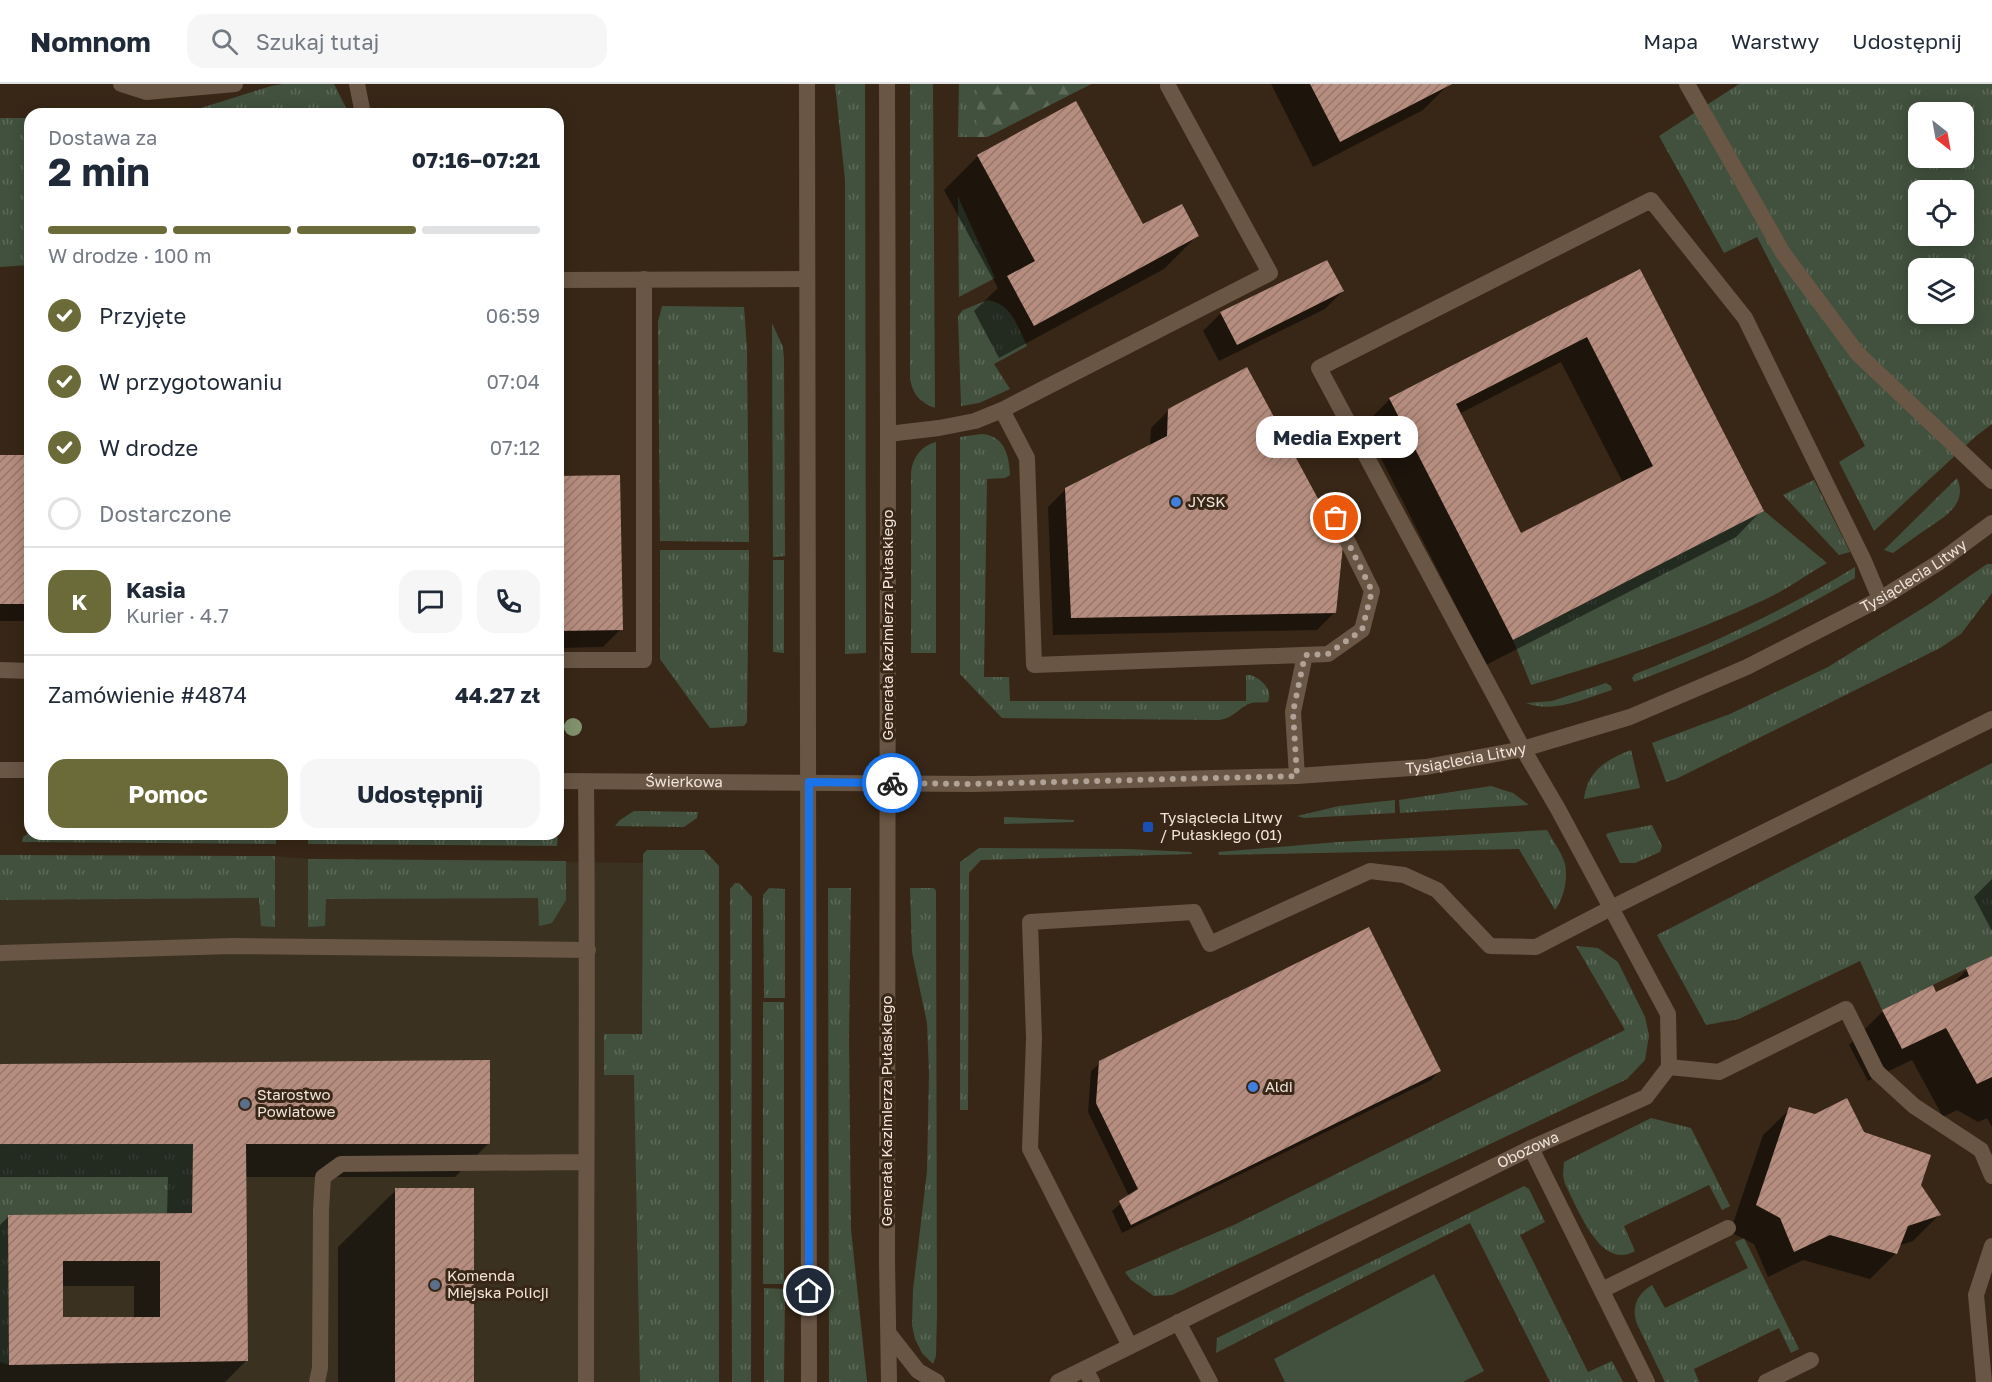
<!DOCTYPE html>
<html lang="pl">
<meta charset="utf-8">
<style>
body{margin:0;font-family:"Golos Text",sans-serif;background:#f6f6f7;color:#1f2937;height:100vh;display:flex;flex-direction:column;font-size:22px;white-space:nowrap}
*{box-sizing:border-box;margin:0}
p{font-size:20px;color:#747a83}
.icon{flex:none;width:33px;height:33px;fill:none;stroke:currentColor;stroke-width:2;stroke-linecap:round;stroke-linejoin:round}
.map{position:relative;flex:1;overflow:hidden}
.sheet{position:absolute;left:24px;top:24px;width:540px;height:732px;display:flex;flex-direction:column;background:#fff;border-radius:18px;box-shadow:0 3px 15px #0003}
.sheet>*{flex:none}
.needle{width:39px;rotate:149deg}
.buttons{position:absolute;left:1908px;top:18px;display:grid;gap:12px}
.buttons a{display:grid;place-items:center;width:66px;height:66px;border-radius:12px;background:#fff;box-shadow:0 3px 15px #0003;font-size:30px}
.pin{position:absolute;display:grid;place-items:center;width:51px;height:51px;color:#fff;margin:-26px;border:3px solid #fff;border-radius:50%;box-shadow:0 2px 6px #0007}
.courier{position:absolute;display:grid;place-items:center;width:60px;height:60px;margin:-30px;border:4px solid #1a73e8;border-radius:50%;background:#fff;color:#222;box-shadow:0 2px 8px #0007}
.bubble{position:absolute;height:42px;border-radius:18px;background:#fff;box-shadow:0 3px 15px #0003;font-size:20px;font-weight:700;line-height:42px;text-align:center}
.head em{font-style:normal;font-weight:700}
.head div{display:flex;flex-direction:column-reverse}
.head{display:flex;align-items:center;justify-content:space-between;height:102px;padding:0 24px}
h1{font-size:39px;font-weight:700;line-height:45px}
.bar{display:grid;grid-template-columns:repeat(4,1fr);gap:9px 6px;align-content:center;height:72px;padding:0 24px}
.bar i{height:8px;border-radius:4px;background:#e0e1e3}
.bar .active{background:#6b6b39}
.bar p{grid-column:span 4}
.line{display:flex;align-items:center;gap:15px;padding:0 24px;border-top:2px solid #e0e1e3}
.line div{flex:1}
.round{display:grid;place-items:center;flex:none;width:63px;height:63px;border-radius:18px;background:#f6f6f7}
ol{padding:0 24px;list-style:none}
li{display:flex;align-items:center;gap:18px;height:66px}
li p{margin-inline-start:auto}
li .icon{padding:6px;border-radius:50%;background:#6b6b39;color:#fff;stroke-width:4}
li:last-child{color:#747a83}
li i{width:33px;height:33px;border:3px solid #e0e1e3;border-radius:50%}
.button{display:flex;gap:12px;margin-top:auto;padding:12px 24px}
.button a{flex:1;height:69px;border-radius:18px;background:#6b6b39;color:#fff;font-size:24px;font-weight:700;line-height:69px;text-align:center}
.button a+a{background:#f6f6f7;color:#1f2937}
header{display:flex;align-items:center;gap:36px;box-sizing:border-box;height:84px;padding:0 30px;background:#fff;border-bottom:2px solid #e0e1e3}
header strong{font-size:28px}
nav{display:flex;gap:33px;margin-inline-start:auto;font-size:21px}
.search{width:420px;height:54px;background:#f6f6f7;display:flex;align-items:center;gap:15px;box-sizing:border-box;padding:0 21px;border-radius:18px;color:#747a83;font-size:22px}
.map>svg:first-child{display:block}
.commercial{fill:#3a3121}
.grass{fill:url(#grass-tufts);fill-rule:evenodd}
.forest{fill:url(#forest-firs)}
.pitch{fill:#42513e}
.shadow{fill:#0007;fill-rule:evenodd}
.building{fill:url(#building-hatch);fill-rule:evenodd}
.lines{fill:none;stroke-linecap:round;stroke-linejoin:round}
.service{stroke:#695645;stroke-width:16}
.minor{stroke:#695645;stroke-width:16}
.tertiary{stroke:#695645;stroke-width:16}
.secondary{stroke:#695645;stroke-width:16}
.tree{fill:#82926d}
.done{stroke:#b0a296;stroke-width:6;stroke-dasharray:0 10.8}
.route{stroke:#1a73e8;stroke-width:8}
.shop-dot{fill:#3f7fe0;stroke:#382717;stroke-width:2}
.transit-dot{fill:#1a4fb4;stroke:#382717;stroke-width:2}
.service-dot{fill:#5c6f8a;stroke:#382717;stroke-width:2}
.labels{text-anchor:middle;stroke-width:6;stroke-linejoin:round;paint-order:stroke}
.poi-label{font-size:15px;fill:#f1e5db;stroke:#382717;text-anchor:start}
.street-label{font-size:15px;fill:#f1e5db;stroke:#382717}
</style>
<header>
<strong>Nomnom</strong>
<div class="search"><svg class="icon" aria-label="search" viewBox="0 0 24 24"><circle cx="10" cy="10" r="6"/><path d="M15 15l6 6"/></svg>Szukaj tutaj</div>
<nav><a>Mapa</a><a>Warstwy</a><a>Udostępnij</a></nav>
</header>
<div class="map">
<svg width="1992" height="1298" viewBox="0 0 1992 1298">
<defs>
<pattern id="grass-tufts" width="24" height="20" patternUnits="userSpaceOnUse" patternTransform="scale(1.5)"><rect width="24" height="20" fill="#42513e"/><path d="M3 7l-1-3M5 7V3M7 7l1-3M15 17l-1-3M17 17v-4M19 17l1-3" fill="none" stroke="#5e6a59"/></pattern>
<pattern id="forest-firs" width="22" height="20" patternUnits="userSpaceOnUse" patternTransform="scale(1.5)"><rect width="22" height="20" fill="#42513e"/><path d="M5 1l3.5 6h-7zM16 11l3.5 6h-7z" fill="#5e6a59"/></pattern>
<pattern id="building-hatch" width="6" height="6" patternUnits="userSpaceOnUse" patternTransform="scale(1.5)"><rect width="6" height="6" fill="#b68d7e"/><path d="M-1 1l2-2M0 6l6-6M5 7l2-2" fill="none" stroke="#95776c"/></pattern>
</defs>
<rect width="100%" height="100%" fill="#382717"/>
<!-- commercial -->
<path class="commercial" d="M0,771L275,772L308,775L643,779L658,1298H0Z"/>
<!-- grass -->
<path class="grass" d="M283,0H334L349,30H153L188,28L271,2Z
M835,0H865L866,569L845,570V96Z
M910,0H933L935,324C920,318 913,311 910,295Z
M959,0H1091L987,53H958Z
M1739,0H1992V340L1976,352L1874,447L1839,378L1865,362L1757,153L1724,169L1659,52ZM1918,28H1964V74H1918ZM1918,106H1964V152H1918ZM1918,184H1964V230H1918Z
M0,34H30V181L0,183Z
M958,113L995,194L959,213Z
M988,216C1012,220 1017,242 1027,262L994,280L1010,305L979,319L961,322L958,232L963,226Z
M662,222L744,223L747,265L749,458L660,457L658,238Z
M772,239L783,263L784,275L785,472L773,473Z
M982,350C1005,352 1009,372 1010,391L1005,394L987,395L984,593H1009L1010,617H1246V591H1251C1262,596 1273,605 1268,618C1263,619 1256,618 1251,619C1240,622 1235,634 1219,636L1002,634L960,590V353Z
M936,358V569H911V388C913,373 921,362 936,358Z
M1957,394C1968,419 1946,432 1928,444C1916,452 1905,460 1893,469L1884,466Z
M1814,396L1850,468L1839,471L1783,411Z
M1764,427L1827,479C1806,491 1786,506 1764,516C1689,551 1610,578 1531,601L1513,556Z
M660,466H749L747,638L744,642L710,644L660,575Z
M773,476H784V569L773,568Z
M1987,480H1992V509L1961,550L1940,564L1676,695L1666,698L1652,659L1730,630L1828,583L1931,519Z
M1855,483V494C1784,536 1711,570 1634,598L1632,594L1635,590C1712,560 1785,526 1855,483Z
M1606,599L1611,602L1612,606C1585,614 1554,630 1526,619L1552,617Z
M1631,666L1640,704L1584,715C1587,687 1607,675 1631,666Z
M1992,679V872L1882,926L1860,877L1739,935L1706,941L1657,851Z
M1491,702L1513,709L1529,721L1400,729L1399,716Z
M1395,716V729L1304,734L1297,732L1339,722Z
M634,727H643L698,728L697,734L684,743L615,742L620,736Z
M1004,733L1074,736V738L1004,740Z
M1652,741L1662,762L1660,768L1635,779H1620L1606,751L1608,749Z
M1547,746C1553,757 1562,769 1565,780C1568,795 1564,814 1555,826L1519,765L1219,771L1218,768L1338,758Z
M30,748V750H276V760L22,758L23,753Z
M308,750L554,751L558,754L557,762L308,760Z
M979,764L1128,765L1191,768L1192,770L981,776L969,789L968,1026H960V778Z
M647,766H704L719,782V1298H640L634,991H604V950H642L643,770Z
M0,771L275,772V843L261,842L259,814L0,816Z
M308,775L566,777V816L552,839L539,842L538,814L326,815L325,842L308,843Z
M735,799H739L752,813L751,1298H732L730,805Z
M769,804L785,805V914H764L763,811Z
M828,804H851L849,956L851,1145L867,1298H829Z
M910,804H934L936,807L937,1230L936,1272L933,1280L922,1269L915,1255L912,1241L913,1206L927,1087L929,989L927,939L912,868Z
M1576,862L1598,864L1618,878L1645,933L1649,951L1645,976L1627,995L1172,1211L1154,1212L1131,1196L1125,1188L1236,1140L1625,946Z
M763,918H784V1200H763Z
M1651,1034L1691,1044L1730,1122L1722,1126L1709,1101L1624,1142L1635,1167C1600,1188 1577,1122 1565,1100L1563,1091L1564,1078Z
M0,1060H193L192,1129L8,1131L9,1281L0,1278Z
M1524,1102L1529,1105L1545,1138L1520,1151L1588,1288L1612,1277L1623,1298H1550L1470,1139L1216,1269L1217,1254Z
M1744,1154L1799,1265L1791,1269L1779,1244L1694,1285L1699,1298H1665L1637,1240C1631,1223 1637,1210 1652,1201L1665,1224L1748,1184L1735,1158Z
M764,1204L785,1205L784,1298H764Z"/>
<!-- forest -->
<path class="forest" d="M978,0H1091L987,53H976Z"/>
<!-- pitch -->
<path class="pitch" d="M1434,1190L1484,1287L1463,1298H1285L1274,1275Z"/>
<!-- shadow -->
<path class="shadow" d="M1271,0H1449L1423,26L1313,83Z
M978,72L1143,142L1197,152L1164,185L999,274L974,227L998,204L944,106Z
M1639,187L1762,426L1736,453L1486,581L1364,341L1390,315ZM1561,278L1623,399L1520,451L1459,330Z
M1343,207L1325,225L1219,277L1203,247L1221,229Z
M1169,326L1335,528L1317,546L1053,551L1048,423L1066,405L1150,362L1151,344Z
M30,371V537H0V373Z
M558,394L621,545L603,563L558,564Z
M1992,795V847L1974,813Z
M1992,874V1043L1987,1034L1978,1038L1957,1026L1943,1033L1912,976L1868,997L1849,961L1883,927L1936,910L1949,903L1967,886Z
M1100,979L1439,987L1431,996L1122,1149L1112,1127L1129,1112L1088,1028L1091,987Z
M0,982L489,1059L455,1093H245L246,1277L225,1298H0V1141L9,1132L167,1130L168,1093H0ZM62,1202H134V1234H62Z
M1790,1025L1815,1031L1863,1049L1920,1101L1939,1131L1913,1157L1898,1162L1896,1169L1870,1195L1803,1176L1768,1193L1754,1160L1730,1148L1763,1051Z
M396,1106L472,1298H338V1163Z"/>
<!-- building -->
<path class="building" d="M1310,0H1452L1340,58Z
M1076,17L1143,140L1182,120L1199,152L1034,242L1007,192L1035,177L977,71Z
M1327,176L1344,207L1237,261L1220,228Z
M1640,185L1764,427L1513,556L1389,314ZM1587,253L1653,382L1521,449L1456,320Z
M1247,283L1343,461L1336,529L1071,534L1065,404L1167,352L1168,325Z
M0,371H30V520H0Z
M620,391L623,546L558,547V392Z
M1369,843L1441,987L1131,1141L1119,1117L1138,1105L1096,1019L1099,977Z
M1992,872V993L1977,1000L1946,944L1902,965L1882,926L1933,901L1936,908L1969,892L1966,884Z
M490,976V1060H246L248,1277L9,1281L8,1131L192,1129L193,1060H0V980ZM63,1177H160V1233H63Z
M1847,1014L1864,1048L1931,1071L1921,1101L1941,1131L1908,1142L1897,1170L1830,1151L1794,1168L1780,1134L1756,1121L1789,1023L1815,1030Z
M395,1104H474V1298H395Z"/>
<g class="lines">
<!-- service -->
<path class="service" d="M1687,0L1783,169L1858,270L1992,397
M1002,326L1027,374L1034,581L1328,570L1362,546L1372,507L1336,434
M888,350L939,344L975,337L1002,326L1270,189L1168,2
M558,576H644V195
M0,586L30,587
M1523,665L1319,284L1651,116L1745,234L1864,477L1880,515
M1297,692L1293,628L1305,571
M586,698C588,898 586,1098 586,1298
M0,869L232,862L588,866
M1178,1238L1210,1298
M1130,1262L1030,1065L1034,954L1030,838L1194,828L1210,860L1370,787L1404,791L1437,806L1490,862L1536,863L1611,824L1992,635
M1085,1285L1092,1298
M317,1298L320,1284L321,1126L323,1093L341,1080L586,1078"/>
<!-- minor -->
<g class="minor">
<path d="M121,0L146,8L235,0"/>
<path d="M357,0L363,30"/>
<path d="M558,196L807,195"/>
<path d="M1669,983L1719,988L1846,925L1877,988L1914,1022L1981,1066L1992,1092"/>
<path d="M1531,1064L1647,1298"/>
<path d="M1602,1206L1728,1144"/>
<path d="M889,1250L918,1287L937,1298"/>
<path id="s1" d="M1058,1298L1531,1064L1646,1013L1669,983L1668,930L1558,725L1523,665"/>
<path d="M1766,1298L1811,1276"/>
<path d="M1984,1298L1976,1211L1992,1162"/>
</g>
<!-- tertiary -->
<g class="tertiary">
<path d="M0,686H30"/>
<path id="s2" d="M558,697L973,700L1297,692L1426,683L1523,665L1630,633L1747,583L1880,515L1938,479L1992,439"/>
</g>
<!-- secondary -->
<path class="secondary" d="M807,0L809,1298
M887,0L888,350L887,1177L889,1298"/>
</g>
<!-- trees -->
<circle class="tree" cx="573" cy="643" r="9"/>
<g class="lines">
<!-- done -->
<path class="done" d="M892,699L973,700L1297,692L1293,628L1305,571L1328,570L1362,546L1372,507L1336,434"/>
<!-- route -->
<path class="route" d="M809,1207V698L892,699"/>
</g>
<!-- markers -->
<g class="shop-dot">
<circle cx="1176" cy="418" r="6"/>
<circle cx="1253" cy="1003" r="6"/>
</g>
<rect class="transit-dot" x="1142" y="737" width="12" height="12" rx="3"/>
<g class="service-dot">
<circle cx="245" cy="1020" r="6"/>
<circle cx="435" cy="1201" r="6"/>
</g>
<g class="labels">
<!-- poi labels -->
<g class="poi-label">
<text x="1188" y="423">JYSK</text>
<text x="1160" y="739">Tysiąclecia Litwy<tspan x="1160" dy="17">/ Pułaskiego (01)</tspan></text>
<text x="1265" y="1008">Aldi</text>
<text x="257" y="1016">Starostwo<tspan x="257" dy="17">Powiatowe</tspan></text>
<text x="447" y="1197">Komenda<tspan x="447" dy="17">Miejska Policji</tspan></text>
</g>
<!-- street labels -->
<g class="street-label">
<text dy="5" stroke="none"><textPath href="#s2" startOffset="1396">Tysiąclecia Litwy</textPath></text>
<text transform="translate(888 541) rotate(-90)" y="5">Generała Kazimierza Pułaskiego</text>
<text dy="5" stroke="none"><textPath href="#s2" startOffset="909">Tysiąclecia Litwy</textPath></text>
<text dy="5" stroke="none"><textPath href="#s2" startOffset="126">Świerkowa</textPath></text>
<text transform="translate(887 1027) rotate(-90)" y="5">Generała Kazimierza Pułaskiego</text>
<text dy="5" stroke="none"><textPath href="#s1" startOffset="524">Obozowa</textPath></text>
</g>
</g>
</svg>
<div class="buttons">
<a><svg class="needle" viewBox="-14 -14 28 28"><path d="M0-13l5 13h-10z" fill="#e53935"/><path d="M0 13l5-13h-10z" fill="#747a83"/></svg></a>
<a><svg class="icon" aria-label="locate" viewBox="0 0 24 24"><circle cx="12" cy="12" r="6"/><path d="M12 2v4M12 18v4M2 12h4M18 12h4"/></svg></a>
<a><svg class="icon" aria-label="layers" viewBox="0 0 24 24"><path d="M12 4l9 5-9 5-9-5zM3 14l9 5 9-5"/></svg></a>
</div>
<div class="pin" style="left:1336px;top:434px;background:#ea580c"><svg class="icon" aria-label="bag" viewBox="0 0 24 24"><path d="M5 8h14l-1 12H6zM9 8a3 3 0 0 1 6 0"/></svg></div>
<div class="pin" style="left:809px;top:1207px;background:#1f2937"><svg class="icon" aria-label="home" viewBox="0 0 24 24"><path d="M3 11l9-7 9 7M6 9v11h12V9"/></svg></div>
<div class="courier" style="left:892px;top:699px"><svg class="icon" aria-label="bike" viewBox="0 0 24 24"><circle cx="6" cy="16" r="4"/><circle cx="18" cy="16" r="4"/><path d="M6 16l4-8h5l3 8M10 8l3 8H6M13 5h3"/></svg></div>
<div class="bubble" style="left:1256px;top:332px;width:162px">Media Expert</div>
<section class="sheet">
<div class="head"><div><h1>2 min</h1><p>Dostawa za</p></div><em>07:16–07:21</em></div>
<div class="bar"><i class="active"></i><i class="active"></i><i class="active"></i><i></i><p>W drodze · 100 m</p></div>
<ol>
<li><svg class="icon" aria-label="check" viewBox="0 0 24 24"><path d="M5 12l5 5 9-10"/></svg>Przyjęte<p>06:59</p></li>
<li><svg class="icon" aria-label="check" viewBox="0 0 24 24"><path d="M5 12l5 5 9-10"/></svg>W przygotowaniu<p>07:04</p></li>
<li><svg class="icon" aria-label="check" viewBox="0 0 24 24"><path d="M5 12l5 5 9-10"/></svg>W drodze<p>07:12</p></li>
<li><i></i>Dostarczone</li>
</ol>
<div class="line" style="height:108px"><b class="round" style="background:#6b6b39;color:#fff">K</b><div><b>Kasia</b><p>Kurier · 4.7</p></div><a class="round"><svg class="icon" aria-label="chat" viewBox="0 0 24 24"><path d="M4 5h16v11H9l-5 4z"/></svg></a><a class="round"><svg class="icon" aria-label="phone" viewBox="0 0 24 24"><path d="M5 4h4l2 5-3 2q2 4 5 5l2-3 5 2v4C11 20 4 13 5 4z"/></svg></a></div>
<div class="line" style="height:78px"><div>Zamówienie #4874</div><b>44.27 zł</b></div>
<div class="button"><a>Pomoc</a><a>Udostępnij</a></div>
</section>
</div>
